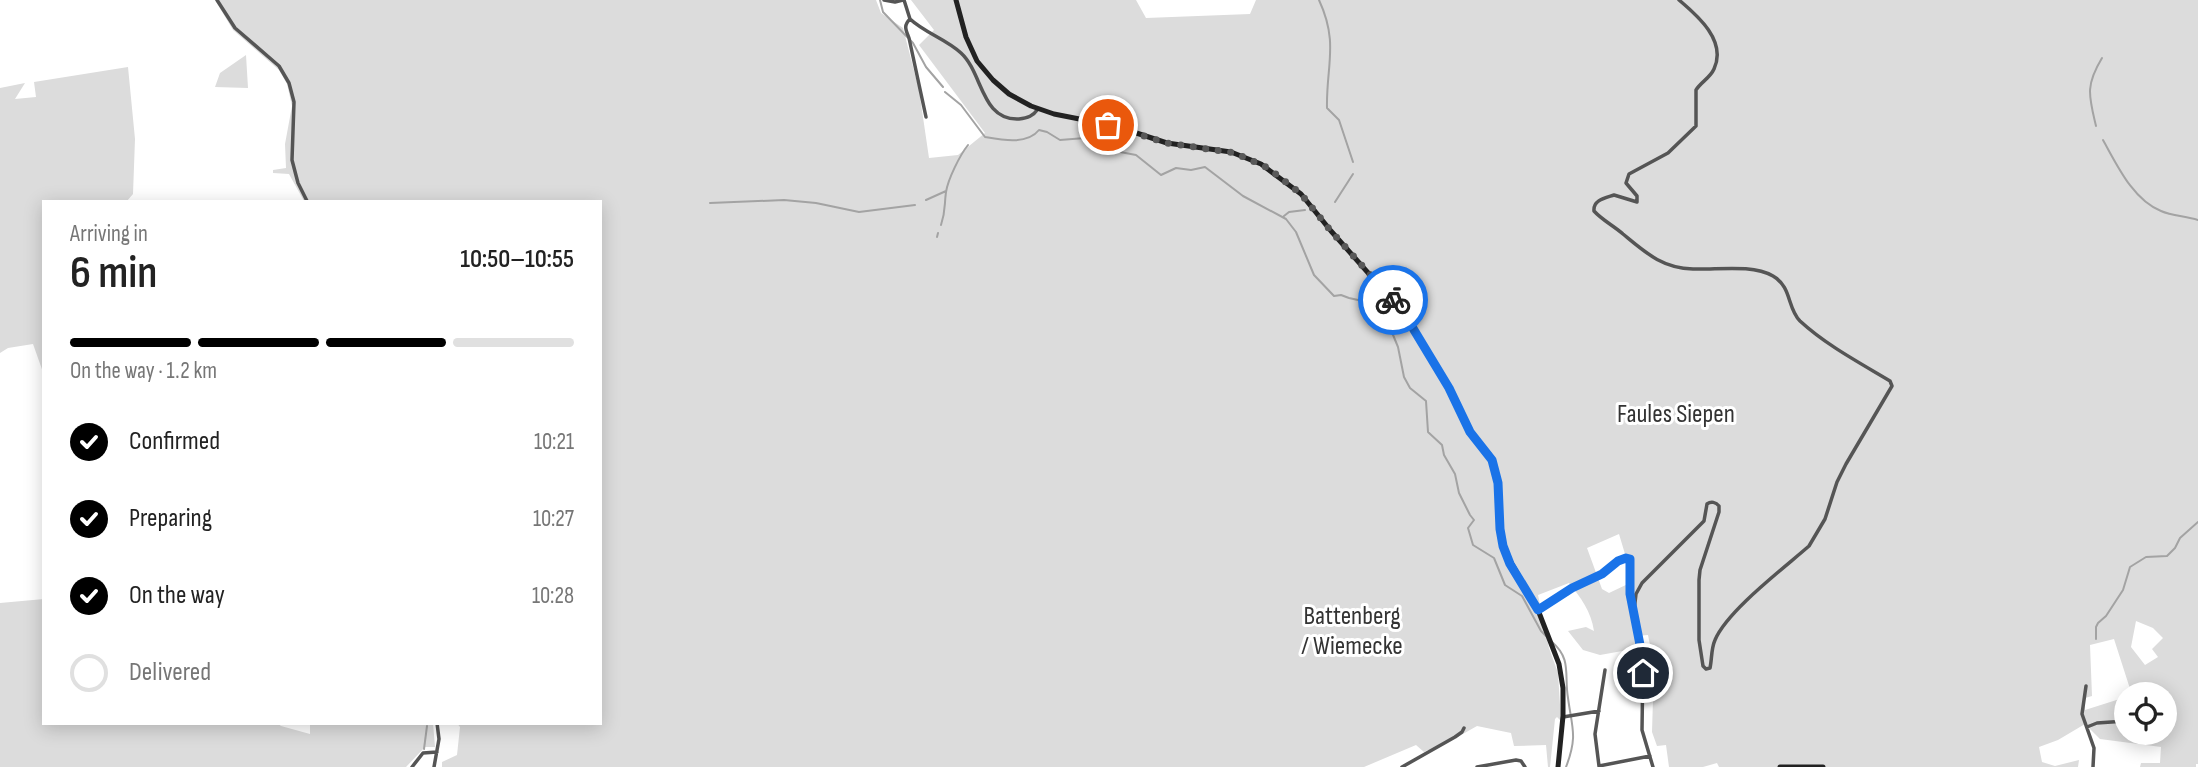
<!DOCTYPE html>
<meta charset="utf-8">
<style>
body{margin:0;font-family:"Sofia Sans Condensed",sans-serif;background:#f6f6f6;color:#222;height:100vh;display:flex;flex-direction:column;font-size:26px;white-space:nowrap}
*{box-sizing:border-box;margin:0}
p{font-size:23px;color:#767676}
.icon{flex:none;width:38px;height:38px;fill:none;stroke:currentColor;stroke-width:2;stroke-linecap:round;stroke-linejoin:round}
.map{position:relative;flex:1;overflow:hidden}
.panel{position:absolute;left:42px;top:200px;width:560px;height:525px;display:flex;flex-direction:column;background:#fff;border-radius:0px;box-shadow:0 4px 18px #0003}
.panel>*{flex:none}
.tools{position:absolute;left:2114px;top:682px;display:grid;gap:14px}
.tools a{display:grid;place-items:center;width:63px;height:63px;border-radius:50%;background:#fff;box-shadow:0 4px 18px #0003;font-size:35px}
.pin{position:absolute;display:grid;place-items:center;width:60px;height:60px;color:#fff;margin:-30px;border:4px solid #fff;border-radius:50%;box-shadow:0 2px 7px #0007}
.courier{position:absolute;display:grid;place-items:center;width:70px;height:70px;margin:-35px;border:5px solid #1a73e8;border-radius:50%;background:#fff;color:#222;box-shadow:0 2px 9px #0007}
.headline em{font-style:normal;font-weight:600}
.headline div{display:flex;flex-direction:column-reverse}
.headline{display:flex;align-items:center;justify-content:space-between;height:119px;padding:0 28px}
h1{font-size:46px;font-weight:600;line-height:52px}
.bar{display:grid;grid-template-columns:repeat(4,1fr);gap:10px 7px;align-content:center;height:84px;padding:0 28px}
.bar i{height:9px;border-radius:5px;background:#e0e0e0}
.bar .active{background:#000}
.bar p{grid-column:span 4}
ol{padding:0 28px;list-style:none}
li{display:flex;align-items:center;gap:21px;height:77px}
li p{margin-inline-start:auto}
li .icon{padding:7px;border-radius:50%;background:#000;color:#fff;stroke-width:4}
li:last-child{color:#767676}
li i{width:38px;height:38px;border:4px solid #e0e0e0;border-radius:50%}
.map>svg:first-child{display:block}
.green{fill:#dcdcdc;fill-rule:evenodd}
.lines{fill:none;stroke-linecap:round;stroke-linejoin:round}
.stream{stroke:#a3a3a3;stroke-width:2}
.street{stroke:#555;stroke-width:3.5}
.secondary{stroke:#222;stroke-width:5}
.done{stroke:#595959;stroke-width:7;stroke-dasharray:0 12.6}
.route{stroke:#1a73e8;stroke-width:9}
.labels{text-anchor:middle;stroke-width:6;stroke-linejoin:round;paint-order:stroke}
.park-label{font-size:26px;fill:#333;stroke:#fff}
</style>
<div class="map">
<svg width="2198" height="767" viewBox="0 0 2198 767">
<rect width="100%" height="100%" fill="#fff"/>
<!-- green -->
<path class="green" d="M215,0H876L881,13L903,28L919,90L929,158L958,155L985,133L919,45L934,30L911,0H1136L1146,18L1250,14L1256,0H2198V764H2196V767H2140L2141,763H2160L2161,747L2100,739L2085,724L2058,740L2039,747L2042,762L2055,766L2079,760L2078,767H1719L1717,763L1703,767H1669L1666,745L1657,746L1652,732L1654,666L1648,635L1636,636L1639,648L1600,655L1583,650L1568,631L1586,627L1594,631C1591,611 1581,598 1569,583L1538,595L1549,648L1558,673L1561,721L1557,717L1555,719L1550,767H1548L1546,745L1514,746L1511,733L1477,726L1431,752L1428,750L1424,752L1416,745L1364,767H442V762L457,755L460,727L457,723H600V201H304L289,174L273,173V170L286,168L285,144L292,106L287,84L279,70L233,30ZM1619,534L1631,574L1630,583L1609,593L1602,589L1587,548ZM2136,621L2153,628L2163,638L2152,649L2158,657L2145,665L2131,647ZM2114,639L2132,695H2165V733H2126V697L2085,710V698L2092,696L2090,645Z
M246,55L248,88L215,87L220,73Z
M128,67L135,139L133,194L127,201H44V375L33,344L8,348L0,353V88L25,83L15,99L36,97L34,82Z
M44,599V723H277L281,726L310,734V723H433L435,747H425L406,767H0V603Z"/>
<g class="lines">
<!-- stream -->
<path class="stream" d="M880,0L883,12L913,43L926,67L943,87
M1319,0C1339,43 1326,66 1327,108L1339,120L1353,162
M945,92L961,105L985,137C1002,140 1027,145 1039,130L1047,132L1060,140L1085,138L1099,148L1136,155L1161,175L1176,168L1191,170L1205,167L1243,196L1286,219L1296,232L1314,275L1334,296L1341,295L1349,298L1367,302L1375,305L1384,313L1398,347L1404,377L1410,388L1426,401L1428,432L1442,445L1444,455L1455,474L1459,493L1470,515L1474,520L1468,528L1473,545L1494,558L1505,585L1522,596L1541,631L1546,636
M2096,126C2089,96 2085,86 2102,58
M2103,140C2117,165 2133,200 2161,211C2172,216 2186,216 2198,220
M926,200L946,191
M1335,202L1353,174
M710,203L784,200L816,203L859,212L915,205
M1284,216L1289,212L1305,210
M941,225C946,210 944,206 946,192C948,179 960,155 968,145
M937,237L938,233
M2096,639V627L2098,623L2106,616L2123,590L2130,567L2146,557L2167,556L2175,548L2180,538L2198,522
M1552,642C1572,659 1564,675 1568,698C1572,728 1578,736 1566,767
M424,749L427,726"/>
<!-- street -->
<path class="street" d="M217,0L235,28L279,66L289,83L294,102L292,160L298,183L307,201
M884,0L895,2L903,0
M904,0L910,19C903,26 906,30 909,38L926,117
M910,19C925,33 946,39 961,53C983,73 981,121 1019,119C1028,118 1033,116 1038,109
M1538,610L1572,588L1602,574L1620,560H1630V594L1643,660L1642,730L1653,767
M1634,611L1636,594L1642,583L1704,521L1707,504C1711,501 1716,502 1719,506V512L1700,570L1699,580V640L1703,666L1706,669L1710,668C1712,659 1711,649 1715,640C1727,611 1784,568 1809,546L1825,519L1837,482L1846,464L1892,386L1890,381C1860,363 1826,345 1800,321C1787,308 1792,287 1773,276C1752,264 1717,270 1693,269C1662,268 1646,253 1623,234C1614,226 1602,220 1594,211C1593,200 1605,198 1614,195L1637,202V196L1626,183L1629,174L1668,153L1696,126V90C1701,82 1710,78 1714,69C1727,41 1698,16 1679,0
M1605,670L1595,734L1599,766L1650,756
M2086,686L2082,714L2094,748L2093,767
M1563,717L1599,711
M2087,727L2097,723L2126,721
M412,767L423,753L437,752
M434,767L439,739L437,723
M1402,767L1455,737L1462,732L1464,728
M1477,767L1516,760L1521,761L1525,767"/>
<!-- secondary -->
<path class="secondary" d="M956,0L966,37L977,61L993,80L1009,94L1031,106L1054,114L1115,126L1167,143L1231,152L1261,164L1301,194L1331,231L1401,310L1449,389L1469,430L1489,454L1495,468L1500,505L1501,536L1504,550L1538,610L1559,664L1563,688V716L1558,767
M1780,767H1823"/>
</g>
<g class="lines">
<!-- done -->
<path class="done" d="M1108,125L1167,143L1235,153L1268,168L1301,194L1331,231L1393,300"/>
<!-- route -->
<path class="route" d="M1393,300L1411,325L1449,388L1470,432L1492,460L1498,483L1500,529L1503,546L1510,564L1538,610L1572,588L1602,574L1618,561L1626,558L1630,559V594L1643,660V673"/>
</g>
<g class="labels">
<!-- park labels -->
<g class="park-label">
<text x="1676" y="422">Faules Siepen</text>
<text x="1352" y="624">Battenberg<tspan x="1352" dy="30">/ Wiemecke</tspan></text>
</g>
</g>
</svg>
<div class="tools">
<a><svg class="icon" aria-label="locate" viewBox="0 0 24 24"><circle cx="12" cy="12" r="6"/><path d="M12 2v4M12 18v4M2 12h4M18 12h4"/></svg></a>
</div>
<div class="pin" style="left:1108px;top:125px;background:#ea580c"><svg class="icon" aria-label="bag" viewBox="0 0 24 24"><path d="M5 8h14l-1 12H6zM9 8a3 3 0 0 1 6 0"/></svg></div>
<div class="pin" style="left:1643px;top:673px;background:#1f2937"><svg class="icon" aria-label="home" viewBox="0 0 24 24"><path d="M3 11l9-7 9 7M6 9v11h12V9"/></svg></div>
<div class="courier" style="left:1393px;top:300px"><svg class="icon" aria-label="bike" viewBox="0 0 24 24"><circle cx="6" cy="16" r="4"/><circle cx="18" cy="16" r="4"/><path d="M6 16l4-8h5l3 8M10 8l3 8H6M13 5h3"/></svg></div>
<section class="panel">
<div class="headline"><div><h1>6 min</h1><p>Arriving in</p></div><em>10:50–10:55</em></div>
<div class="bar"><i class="active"></i><i class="active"></i><i class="active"></i><i></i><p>On the way · 1.2 km</p></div>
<ol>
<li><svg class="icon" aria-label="check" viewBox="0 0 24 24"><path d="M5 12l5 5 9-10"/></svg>Confirmed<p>10:21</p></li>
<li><svg class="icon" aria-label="check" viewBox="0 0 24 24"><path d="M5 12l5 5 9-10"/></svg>Preparing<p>10:27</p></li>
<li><svg class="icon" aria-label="check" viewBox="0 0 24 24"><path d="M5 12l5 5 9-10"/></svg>On the way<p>10:28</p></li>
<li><i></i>Delivered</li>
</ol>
</section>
</div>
